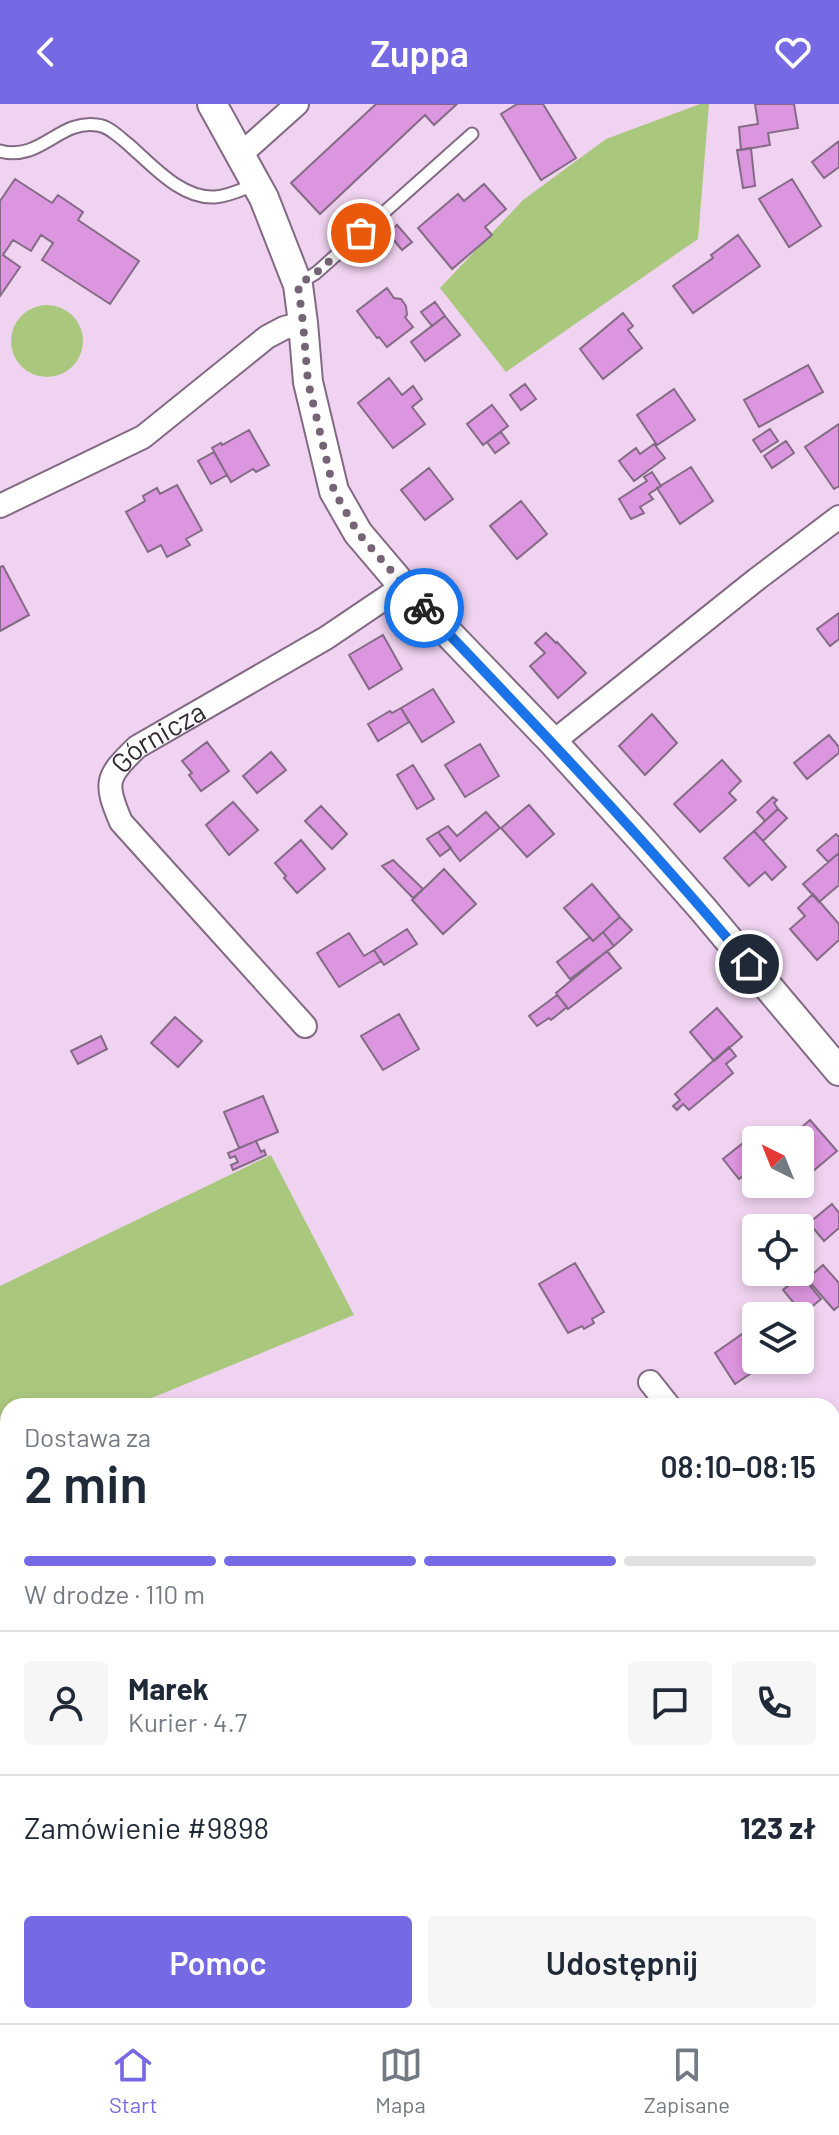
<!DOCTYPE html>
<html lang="pl">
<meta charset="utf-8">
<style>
body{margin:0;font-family:Barlow,sans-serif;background:#f6f6f7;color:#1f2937;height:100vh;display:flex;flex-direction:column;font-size:30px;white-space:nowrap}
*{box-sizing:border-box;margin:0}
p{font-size:26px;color:#747a83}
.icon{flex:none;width:44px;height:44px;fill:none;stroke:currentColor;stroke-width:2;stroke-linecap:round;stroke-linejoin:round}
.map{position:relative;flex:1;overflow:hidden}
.panel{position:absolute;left:0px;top:1294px;width:840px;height:626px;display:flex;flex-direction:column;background:#fff;border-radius:24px 24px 0 0;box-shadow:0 4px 12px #0003}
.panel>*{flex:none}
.needle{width:52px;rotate:317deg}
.tools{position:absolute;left:742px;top:1022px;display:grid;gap:16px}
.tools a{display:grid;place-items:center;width:72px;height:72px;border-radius:8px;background:#fff;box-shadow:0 4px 12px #0003;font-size:40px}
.pin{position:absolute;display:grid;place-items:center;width:68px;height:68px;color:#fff;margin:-34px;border:4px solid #fff;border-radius:50%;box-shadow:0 2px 8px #0007}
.courier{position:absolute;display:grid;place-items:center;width:80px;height:80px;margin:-40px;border:6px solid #1a73e8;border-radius:50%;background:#fff;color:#222;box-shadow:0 2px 10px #0007}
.summary em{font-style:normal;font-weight:600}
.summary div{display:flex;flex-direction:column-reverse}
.summary{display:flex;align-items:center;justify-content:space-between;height:136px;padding:0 24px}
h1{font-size:52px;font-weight:600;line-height:60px}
.bar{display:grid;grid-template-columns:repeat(4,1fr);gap:12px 8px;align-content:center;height:96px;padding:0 24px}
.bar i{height:10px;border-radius:6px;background:#e0e1e3}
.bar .active{background:#7669e4}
.bar p{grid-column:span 4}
.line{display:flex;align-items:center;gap:20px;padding:0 24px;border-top:2px solid #e0e1e3}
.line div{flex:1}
.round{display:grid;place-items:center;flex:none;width:84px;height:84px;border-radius:8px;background:#f6f6f7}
.primary-button{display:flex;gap:16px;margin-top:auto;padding:16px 24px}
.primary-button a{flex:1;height:92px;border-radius:8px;background:#7669e4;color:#fff;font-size:32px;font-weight:600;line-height:92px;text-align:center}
.primary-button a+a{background:#f6f6f7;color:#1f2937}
header{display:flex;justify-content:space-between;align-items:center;height:104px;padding:0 24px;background:#7669e4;color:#fff;font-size:36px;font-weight:600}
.menu{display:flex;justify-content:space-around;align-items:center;height:112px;border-top:2px solid #e0e1e3;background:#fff;font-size:22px;color:#747a83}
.menu a{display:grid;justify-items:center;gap:4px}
.menu .active{color:#7669e4}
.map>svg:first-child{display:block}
.green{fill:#aac77e}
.building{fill:#dc96df;stroke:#846b85;stroke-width:2}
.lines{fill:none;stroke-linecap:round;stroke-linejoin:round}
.service-casing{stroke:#836a84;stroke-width:15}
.minor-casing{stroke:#836a84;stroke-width:26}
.tertiary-casing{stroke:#836a84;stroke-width:32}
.service{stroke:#fff;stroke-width:11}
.minor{stroke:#fff;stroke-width:22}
.tertiary{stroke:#fff;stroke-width:28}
.done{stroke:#756475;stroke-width:8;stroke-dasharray:0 14.4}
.route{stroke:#1a73e8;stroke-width:10}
.labels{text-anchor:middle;stroke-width:6;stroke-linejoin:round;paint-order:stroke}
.street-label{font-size:28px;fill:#332833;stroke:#f0d3f0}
</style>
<header><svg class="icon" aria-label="back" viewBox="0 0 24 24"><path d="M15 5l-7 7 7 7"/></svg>Zuppa<svg class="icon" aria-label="heart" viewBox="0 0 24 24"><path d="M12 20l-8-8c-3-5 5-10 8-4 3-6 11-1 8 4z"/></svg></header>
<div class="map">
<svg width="839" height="1919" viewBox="0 0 839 1919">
<rect width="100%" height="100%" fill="#f0d3f0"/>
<!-- green -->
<path class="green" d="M700,0H709L698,135L506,268L440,184L523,96L606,35Z
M11 237a36 36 0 1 1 72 0a36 36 0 1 1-72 0Z
M271,1051L354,1211L132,1302H8V1353L0,1356V1182Z"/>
<!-- building -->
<path class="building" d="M376,0H457L434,21L425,11L320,110L291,79Z
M517,0H543L576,54L541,76L501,10Z
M755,0H794L798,24L768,29L770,41L741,46L739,23L758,20Z
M839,37V63L824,74L812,58Z
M751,44L755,82L743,84L737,46Z
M15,75L52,99L58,91L83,108L78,116L139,157L110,200L42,156L53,139L41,131L31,147L13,136L3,151L20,163L0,192V97Z
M792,75L821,122L789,143L759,95Z
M484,80L506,105L485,123L492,131L452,165L418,124L458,90L464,97Z
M397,121L412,138L402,146L388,129Z
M738,131L760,162L693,209L673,182L713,154L711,151Z
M387,184L394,194L401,195L406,202L407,211L405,213L413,223L387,243L379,233L377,234L357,207Z
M435,198L445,212L432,222L421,208Z
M623,209L633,222L628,226L642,244L603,275L580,245Z
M445,212L460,231L425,257L411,238Z
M808,261L823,288L759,323L744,296Z
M389,274L402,291L413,282L422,295L412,303L425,320L393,344L358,299Z
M525,280L536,295L521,306L510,291Z
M674,285L695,316L657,341L637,311Z
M492,301L508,322L483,341L467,320Z
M839,320V382L834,385L805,343Z
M770,325L778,337L761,348L753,336Z
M249,326L269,361L256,368L253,365L231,378L212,344L221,339L222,341Z
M501,328L509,339L495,349L487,338Z
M786,337L794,349L772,364L764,352Z
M654,340L665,354L634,377L619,357L636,344L640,350Z
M214,348L227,371L211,380L198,357Z
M691,363L713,397L680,420L657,384Z
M429,364L453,395L425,416L401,386Z
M652,368L661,382L649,390L653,395L640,403L644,409L631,415L619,395L647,377L644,373Z
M177,381L202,426L186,435L190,441L167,453L161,441L148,448L126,408L145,397L143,392L157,384L160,390Z
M521,397L547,430L517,455L490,422Z
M3,462L29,511L0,527V463Z
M839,509V535L830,542L817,525Z
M546,529L556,539L557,538L586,569L558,594L530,562L545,549L535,539Z
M383,531L402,565L369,585L349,551Z
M433,585L454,618L422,638L401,604Z
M401,604L409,618L378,637L368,620L390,607L392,609Z
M652,610L677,639L645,671L619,642Z
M829,631L839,643V649L807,675L794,659Z
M207,638L229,667L201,687L189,671L192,669L182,657Z
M480,640L499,672L465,693L445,661Z
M271,648L286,666L257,689L243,672Z
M722,656L741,677L729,689L736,696L700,728L674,700Z
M413,661L434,695L417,705L397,671Z
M773,693L777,696L774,699L778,705L765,717L757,708Z
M233,698L258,726L229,751L206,721Z
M529,701L554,730L527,753L501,724Z
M321,702L347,730L332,745L305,717Z
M778,705L787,714L763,737L754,727Z
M486,708L500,724L460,757L438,728L448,722L457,732Z
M754,727L786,763L772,776L765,768L749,782L724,754Z
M438,728L451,744L440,752L427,735Z
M836,730L839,733V749L828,758L817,746Z
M301,736L325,765L297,789L284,774L286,772L275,759Z
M839,749V781L819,798L803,780Z
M393,756L423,785L413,794L382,762Z
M444,765L476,800L443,830L412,796Z
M592,780L620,813L593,837L564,804Z
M813,790L839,820V836L817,856L790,825L805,812L798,804Z
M620,813L632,826L614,842L603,828Z
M407,825L417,840L384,861L374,846Z
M603,828L614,842L570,875L557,858L590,833L593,837Z
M349,829L364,852L374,846L381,857L339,883L317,849Z
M607,847L621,864L568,905L556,889Z
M557,891L567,903L551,916L549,914L537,922L529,912Z
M717,904L742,933L714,957L690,928Z
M399,910L419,945L383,966L361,932Z
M175,913L202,937L178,963L151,939Z
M101,932L107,945L78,960L71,947Z
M729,943L736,952L726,960L733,969L689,1006L683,1000L677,1006L673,1002L680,996L675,990Z
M263,992L278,1028L239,1044L224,1008Z
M810,1016L837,1047L806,1073L800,1065V1036H787Z
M763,1023L774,1036H756V1062L739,1075L723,1055Z
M256,1037L261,1048L264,1046L266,1051L233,1066L231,1061L238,1058L235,1052L230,1054L228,1049Z
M832,1100L839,1109V1124L824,1137L809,1119Z
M575,1159L604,1208L592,1215L594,1219L584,1225L582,1222L568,1229L539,1180Z
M823,1161L839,1179V1202L834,1206L807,1175Z
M801,1171L821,1195L803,1210L783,1186Z
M745,1228L756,1244V1256H764L766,1259L735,1280L715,1249Z
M839,1584V1627L838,1628L832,1617V1588Z
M0,1682L7,1700L0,1703Z
M89,1912H111L114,1919H76Z"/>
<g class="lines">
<!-- service casing -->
<g class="service-casing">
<path id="service" d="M0,47C41,58 59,15 97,21C109,22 119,33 128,40C152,61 181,95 215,93C229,92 243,85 256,80
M298,180L316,169L472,30"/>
</g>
<!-- minor casing -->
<g class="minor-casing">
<g id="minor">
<path d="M240,51L297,0"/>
<path d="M0,402L143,333L267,233L284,224L303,219"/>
<path d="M553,638L757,475L839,413"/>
<path id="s1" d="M305,922L121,718C104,678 106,673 137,643L326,534L403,482"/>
<path d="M650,1278L669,1302"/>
<path d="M832,1385L839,1380"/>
<path d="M832,1533L839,1529"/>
<path d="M0,1783L8,1779"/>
</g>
</g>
<!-- tertiary casing -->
<g class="tertiary-casing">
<path id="tertiary" d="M212,0L264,94L298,181L303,219L308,278L334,387L358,429L403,482L553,638L642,736L702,804L839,967"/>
</g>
<!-- service -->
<use href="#service" class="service"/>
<!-- minor -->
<use href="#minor" class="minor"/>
<!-- tertiary -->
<use href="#tertiary" class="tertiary"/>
</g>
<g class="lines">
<!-- done -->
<path class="done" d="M361,129L316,169L298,181L303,219L308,278L334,387L358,429L424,504"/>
<!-- route -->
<path class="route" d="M424,504C535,620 646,737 749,860"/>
</g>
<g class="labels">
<!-- street labels -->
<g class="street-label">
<text dy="10" stroke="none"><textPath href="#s1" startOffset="384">Górnicza</textPath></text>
</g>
</g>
</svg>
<div class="tools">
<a><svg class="needle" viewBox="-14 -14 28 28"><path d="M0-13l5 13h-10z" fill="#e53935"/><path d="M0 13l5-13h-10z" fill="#747a83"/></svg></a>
<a><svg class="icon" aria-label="locate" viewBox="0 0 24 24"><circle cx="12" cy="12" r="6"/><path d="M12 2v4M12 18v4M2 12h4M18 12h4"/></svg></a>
<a><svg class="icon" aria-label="layers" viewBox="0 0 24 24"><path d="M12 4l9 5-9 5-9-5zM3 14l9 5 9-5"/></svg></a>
</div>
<div class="pin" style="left:361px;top:129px;background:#ea580c"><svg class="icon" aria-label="bag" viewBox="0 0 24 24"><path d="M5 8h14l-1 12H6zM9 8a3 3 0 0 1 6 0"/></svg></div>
<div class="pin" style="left:749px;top:860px;background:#1f2937"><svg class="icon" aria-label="home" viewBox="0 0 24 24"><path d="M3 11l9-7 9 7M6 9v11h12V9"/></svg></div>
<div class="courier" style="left:424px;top:504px"><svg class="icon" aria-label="bike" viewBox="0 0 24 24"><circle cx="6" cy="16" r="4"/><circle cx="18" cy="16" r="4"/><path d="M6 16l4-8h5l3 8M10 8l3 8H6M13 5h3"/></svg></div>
<section class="panel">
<div class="summary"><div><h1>2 min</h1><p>Dostawa za</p></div><em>08:10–08:15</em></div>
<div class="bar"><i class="active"></i><i class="active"></i><i class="active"></i><i></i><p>W drodze · 110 m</p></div>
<div class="line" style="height:144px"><a class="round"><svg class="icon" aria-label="person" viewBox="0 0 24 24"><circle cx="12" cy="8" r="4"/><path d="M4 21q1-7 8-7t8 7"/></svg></a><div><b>Marek</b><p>Kurier · 4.7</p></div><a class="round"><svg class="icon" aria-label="chat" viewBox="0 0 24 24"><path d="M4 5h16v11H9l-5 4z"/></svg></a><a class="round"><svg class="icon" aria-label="phone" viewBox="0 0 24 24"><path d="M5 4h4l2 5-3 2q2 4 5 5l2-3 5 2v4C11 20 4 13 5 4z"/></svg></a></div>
<div class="line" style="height:104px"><div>Zamówienie #9898</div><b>123 zł</b></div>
<div class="primary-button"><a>Pomoc</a><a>Udostępnij</a></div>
</section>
</div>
<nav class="menu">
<a class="active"><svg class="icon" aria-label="home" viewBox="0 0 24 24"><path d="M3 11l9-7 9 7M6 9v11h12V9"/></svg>Start</a>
<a><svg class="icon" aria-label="map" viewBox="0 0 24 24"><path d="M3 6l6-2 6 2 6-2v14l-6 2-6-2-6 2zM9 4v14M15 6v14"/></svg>Mapa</a>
<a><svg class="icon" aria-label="saved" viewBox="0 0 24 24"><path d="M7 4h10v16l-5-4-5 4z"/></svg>Zapisane</a>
</nav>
